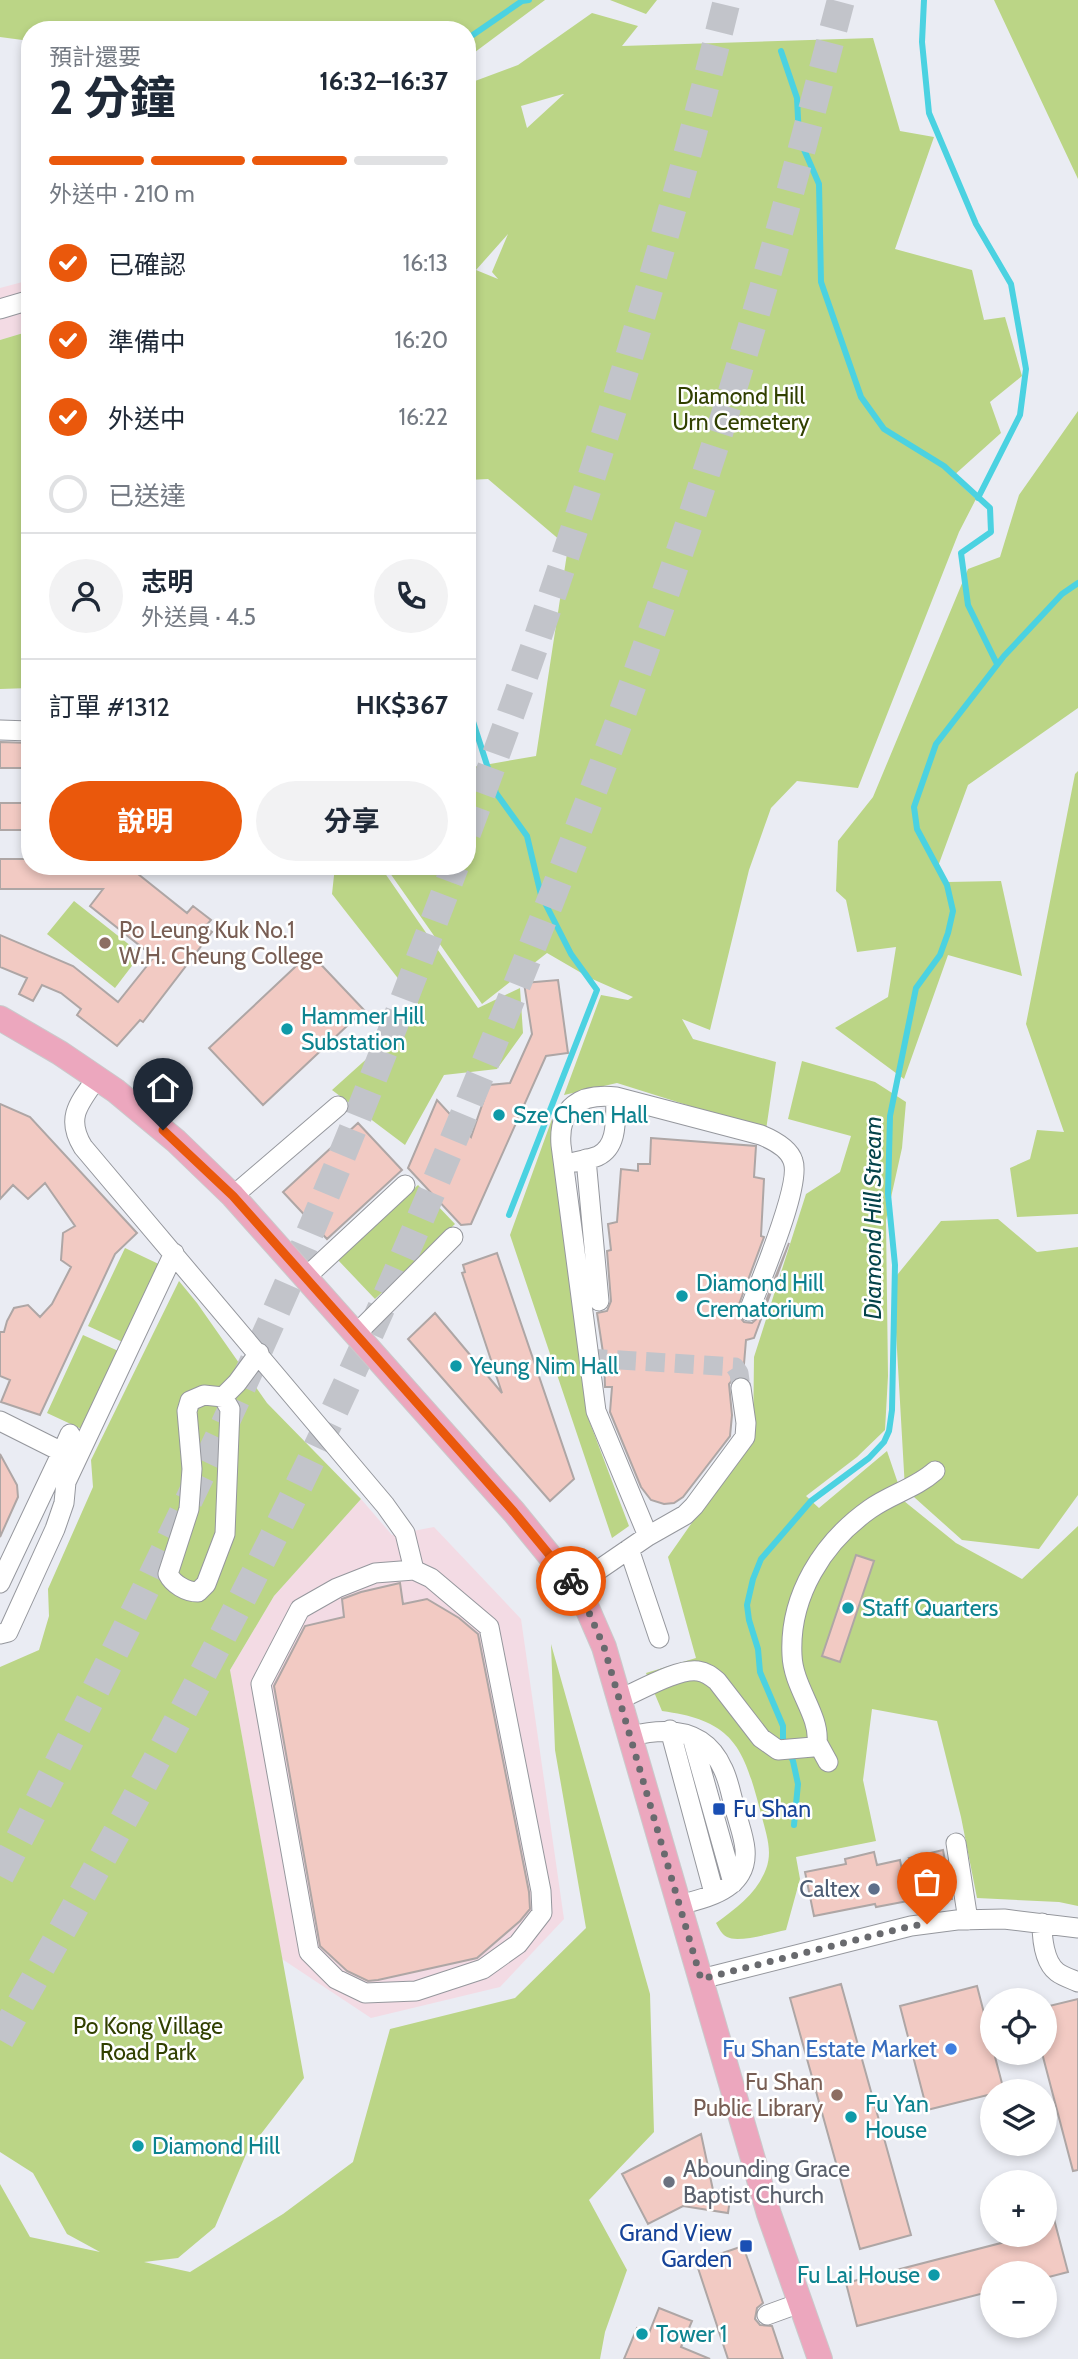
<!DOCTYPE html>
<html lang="zh-TW">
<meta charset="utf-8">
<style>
body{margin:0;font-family:Cabin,"Noto Sans TC",sans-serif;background:#f2f2f3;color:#1f2937;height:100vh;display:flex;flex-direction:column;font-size:26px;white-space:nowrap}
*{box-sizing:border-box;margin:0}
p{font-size:23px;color:#747a83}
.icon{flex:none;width:38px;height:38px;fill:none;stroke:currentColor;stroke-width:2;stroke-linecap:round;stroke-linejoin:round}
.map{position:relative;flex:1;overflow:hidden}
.sheet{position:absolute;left:21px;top:21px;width:455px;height:854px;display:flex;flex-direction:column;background:#fff;border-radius:28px;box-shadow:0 4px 10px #0003}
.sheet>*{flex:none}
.controls{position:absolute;left:980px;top:1988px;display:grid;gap:14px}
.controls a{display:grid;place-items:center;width:77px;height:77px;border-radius:50%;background:#fff;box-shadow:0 4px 10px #0003;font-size:35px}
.pin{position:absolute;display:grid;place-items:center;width:60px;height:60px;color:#fff;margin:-72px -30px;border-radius:50% 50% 50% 0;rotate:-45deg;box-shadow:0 0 7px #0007}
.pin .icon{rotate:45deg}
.courier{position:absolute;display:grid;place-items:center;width:70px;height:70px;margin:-35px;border:5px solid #ea580c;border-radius:50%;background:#fff;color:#222;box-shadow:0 2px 9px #0007}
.head em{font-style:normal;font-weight:700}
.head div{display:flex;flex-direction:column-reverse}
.head{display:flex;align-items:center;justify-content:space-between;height:119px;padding:0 28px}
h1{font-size:46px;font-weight:700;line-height:52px}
.bar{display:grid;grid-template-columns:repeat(4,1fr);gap:10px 7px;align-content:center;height:84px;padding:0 28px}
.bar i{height:9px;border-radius:5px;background:#e0e1e3}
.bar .current{background:#ea580c}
.bar p{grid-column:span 4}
.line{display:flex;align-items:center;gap:18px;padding:0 28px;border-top:2px solid #e0e1e3}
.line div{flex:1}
.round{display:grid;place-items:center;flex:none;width:74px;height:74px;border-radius:37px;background:#f2f2f3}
ol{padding:0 28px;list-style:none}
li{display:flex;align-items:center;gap:21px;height:77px}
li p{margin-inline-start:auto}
li .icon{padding:7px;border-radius:50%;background:#ea580c;color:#fff;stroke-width:4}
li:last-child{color:#747a83}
li i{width:38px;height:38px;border:4px solid #e0e1e3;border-radius:50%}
.action{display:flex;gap:14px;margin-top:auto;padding:14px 28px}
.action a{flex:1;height:80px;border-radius:42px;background:#ea580c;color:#fff;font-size:28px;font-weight:700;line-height:80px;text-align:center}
.action a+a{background:#f2f2f3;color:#1f2937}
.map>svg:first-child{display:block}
.industrial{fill:#f3dbe4}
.green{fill:#bbd586;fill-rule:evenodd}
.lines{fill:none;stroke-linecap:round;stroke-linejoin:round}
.stream{stroke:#4bd2e1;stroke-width:6}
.building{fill:#f2cac3;stroke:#aea6a5;stroke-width:2}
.minor-tunnel{stroke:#c2c4ca;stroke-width:19;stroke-dasharray:19 10;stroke-linecap:butt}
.highway-tunnel{stroke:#c2c4ca;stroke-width:28;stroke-dasharray:28 14;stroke-linecap:butt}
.minor-casing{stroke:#95979d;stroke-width:21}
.major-casing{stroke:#cacacb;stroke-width:26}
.minor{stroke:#fff;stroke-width:19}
.major{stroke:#eca7be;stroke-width:24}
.done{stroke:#696a6e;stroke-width:7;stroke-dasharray:0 12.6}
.route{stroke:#ea580c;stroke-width:9}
.education-dot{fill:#8d6e63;stroke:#fff;stroke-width:2.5}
.culture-dot{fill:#0f9aa8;stroke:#fff;stroke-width:2.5}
.transit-dot{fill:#1a4fb4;stroke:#fff;stroke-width:2.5}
.service-dot{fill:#5c6f8a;stroke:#fff;stroke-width:2.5}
.shop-dot{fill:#3f7fe0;stroke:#fff;stroke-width:2.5}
.worship-dot{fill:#6b7280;stroke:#fff;stroke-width:2.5}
.labels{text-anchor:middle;stroke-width:5;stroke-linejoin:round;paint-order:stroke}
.park-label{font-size:23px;fill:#314000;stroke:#fff}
.education-label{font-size:23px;fill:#785e54;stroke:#fff;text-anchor:start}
.culture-label{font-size:23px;fill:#0d838f;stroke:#fff;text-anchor:start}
.transit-label{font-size:23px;fill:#164399;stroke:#fff;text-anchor:start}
.service-label{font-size:23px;fill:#4e5e75;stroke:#fff;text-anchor:end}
.shop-label{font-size:23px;fill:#366cbe;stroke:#fff;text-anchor:end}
.worship-label{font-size:23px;fill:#5b616d;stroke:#fff;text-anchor:start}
.water-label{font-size:24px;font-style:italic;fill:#04434a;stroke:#fff}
</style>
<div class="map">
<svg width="1078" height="2359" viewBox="0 0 1078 2359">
<rect width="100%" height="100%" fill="#eaecf3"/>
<!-- industrial -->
<path class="industrial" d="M30,280V331L0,340V288Z
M361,1499L392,1535L434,1527L521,1619L564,1919L500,1987L371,2018L282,1959L230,1670L274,1596Z"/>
<!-- green -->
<path class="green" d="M0,0H545L467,58V30H30V41L0,37Z
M610,0H657L646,14Z
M994,0H1078V179Z
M592,13L638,26L622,46L873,38L900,131L934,137L895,249L972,270L984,320L1005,317L1022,376L990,402L1001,433L952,477L976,499L959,532L858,788L797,781L771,808L749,870L710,1030L682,1019L693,1039L776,1062L766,1130L617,1083L564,1095L601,995L628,1000L633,997L590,978L547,953L482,1004L385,866H467V768L536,756L568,547L488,479L467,480V84L518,65ZM563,94H564L527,128L521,106ZM508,234L492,272L498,279L476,270Z
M30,331V688L0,689V340Z
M1078,411V708L968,785L937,869L947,882L1001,881L1022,976L948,955L904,1079L835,1028L888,997L896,947L857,952L846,900L836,891L838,841L873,797L968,569L1000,557L1019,495Z
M1078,771V1214L1017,1217L1010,1168L1030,1159L1037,1130L1064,1132L1026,1024L1075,774Z
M335,866H380L478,1008L520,988L523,1033L497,1069L444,1075L405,1145L332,1090L422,1009L332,894Z
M74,901L141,954L115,988L47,934Z
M802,1061L875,1082L906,1102L902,1148L886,1220L888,1376L885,1430L857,1457L806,1496L819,1508L887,1451L904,1501L956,1543L1022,1579L1078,1526V1906L1059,1902L977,1898L961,1817L937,1721L872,1709L863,1780L876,1841L796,1857L800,1879L786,1930C772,1933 738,1943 727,1937C721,1934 719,1928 716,1923C737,1908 757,1893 766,1869C773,1851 766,1834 762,1817C744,1750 737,1721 662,1711L646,1673L696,1658L668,1557L698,1514L753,1443L754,1357L806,1194L840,1172L851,1136L788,1119Z
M552,1119L587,1415L629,1526L612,1538L510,1235Z
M418,1185L455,1224L375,1299L338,1260Z
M998,1219L1037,1252L1078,1247V1495L1039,1549L962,1540L905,1489L893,1280L941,1221Z
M125,1248L165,1267L129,1345L88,1326Z
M179,1281L197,1303L267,1403L361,1499L274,1596L230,1670L304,2078L247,2152L215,2227L178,2258L144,2262L190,2272L283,2214L353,2162L390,2029L515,1998L586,1928L555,1750L551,1644L650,1994L654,2132L589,2200L627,2270L605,2332L600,2359H0V2184L30,2237L100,2252L67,2234L33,2173L0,2152V1667L39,1650L49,1616L48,1589L93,1487L91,1460Z
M83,1335L125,1354L88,1432L47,1413Z"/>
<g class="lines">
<!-- stream -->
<path class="stream" d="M924,0L922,42L929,113L976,224L1011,284L1026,369L1020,415L978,498
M467,39L522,1L529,0
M781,51L797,98L799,138L819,184L821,282L861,397L884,429L944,466L990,508L991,532L961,553L968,605L997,664
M467,703L496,793L527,836L541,895L571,954L597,990L509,1215
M794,1825L798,1784L793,1761L783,1739V1726L760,1672L758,1649L749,1620L747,1605L753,1579L761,1559L811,1501L869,1458L884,1442L889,1431L892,1410L895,1265L888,1194L890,1116L916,988L940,955L948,933L953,911L947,885L917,829L914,807L936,744L1004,656L1062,594L1078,583"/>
</g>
<!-- building -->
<path class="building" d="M0,742L30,743V768H0Z
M0,803H30V830H0Z
M0,859H30V866H128L187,913L193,906L211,920L205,927L212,932L143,1022L140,1020L117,1046L77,1015L81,1009L61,993L42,985L33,1001L19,994L27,978L0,967V935L73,966L118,1002L154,957L90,906L103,889H0Z
M310,953L364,1010L263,1105L209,1048Z
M558,980L568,1053L546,1056L471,1224L461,1225L408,1168L437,1100L471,1137L489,1085L510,1083L532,1034L524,983Z
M0,1104L30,1117L137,1233L115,1254L40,1415L1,1402L10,1380L0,1376V1332H4L7,1321L14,1308L28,1305L40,1317L52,1304L71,1267L61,1260L63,1233L75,1226L45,1183L28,1199L13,1185L0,1199Z
M358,1123L402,1170L327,1239L283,1192Z
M651,1138L756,1146L754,1177L764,1179L761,1236L764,1237L738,1307L737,1314L744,1322L752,1323L760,1316L789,1243L754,1338L746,1340L743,1376L734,1378L729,1384L732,1415L730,1436L683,1497L674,1503L664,1504L651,1500L641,1487L610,1412L612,1387H605L604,1359L597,1313L607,1311L611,1301L607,1251L611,1250L608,1224L617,1222L621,1169L638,1171V1164H650Z
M497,1253L574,1479L550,1501L408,1339L435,1313L502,1393L462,1273L465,1272L463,1265Z
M0,1454L17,1485L18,1497L0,1537Z
M856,1555L874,1561L840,1662L822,1656Z
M400,1583L403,1604L427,1599L459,1618L478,1634L529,1892L530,1909L520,1921L477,1958L378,1980L368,1981L347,1971L320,1946L274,1686L305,1626L344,1617L342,1599L361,1592Z
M943,1850L952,1899L941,1901L909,1858Z
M874,1852L877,1865L900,1860L908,1901L876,1907L875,1904L814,1916L805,1872L846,1864L845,1859Z
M841,1984L911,2235L860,2249L790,1998Z
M977,1986L992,2044V2053H994L1004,2091H992V2094L927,2110L900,2006Z
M1078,1999V2170L1073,2171L1042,2053H1045V2007Z
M701,2134L713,2190L731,2192L728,2213L683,2206L648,2224L622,2174Z
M1050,2204L1068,2272L1045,2278V2273H992V2291L857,2326L846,2283L1032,2235H1045V2205Z
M743,2246L763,2303L757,2308L755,2319L760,2325L772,2326L783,2359H728L696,2262Z
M659,2308L692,2321L681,2347L710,2359H624L637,2328L649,2333Z"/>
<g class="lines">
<!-- minor-tunnel -->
<path class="minor-tunnel" d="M588,1358L735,1367L739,1373L741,1388"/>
<!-- highway-tunnel -->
<path class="highway-tunnel" d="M467,833C569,561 658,283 727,0
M0,1876C103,1678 203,1479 292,1275C350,1140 403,1004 455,866
M0,2040C86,1888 172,1736 251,1581C341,1406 419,1226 493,1044C588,811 678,574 750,333C783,223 812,111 841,0"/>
<!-- minor casing -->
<g class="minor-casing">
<path id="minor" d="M0,309L30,300
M0,730L30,731
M97,1078C79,1103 65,1118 83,1147L385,1505L405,1533L414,1570L431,1578L489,1627L541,1891L542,1913L518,1944L483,1969L416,1991L365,1993L336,1979L309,1952L261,1684L300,1609L337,1588L375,1573L414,1570
M586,1159L599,1301
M575,1162C583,1160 591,1159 598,1156C619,1146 615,1117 616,1097
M233,1196L338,1106
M306,1277L405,1185
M356,1334L453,1237
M204,1395L223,1397L230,1409L225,1534L206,1584L198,1592C186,1592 173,1584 168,1574L189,1509L192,1469L187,1411L190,1401Z
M223,1397L237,1383L259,1353
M0,1421L62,1452L0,1583
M62,1452L70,1434
M648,1536L596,1411L561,1145C558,1107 580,1093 616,1097L761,1135C773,1140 789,1148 793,1161C802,1185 759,1284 749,1311
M629,1549L659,1638
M575,1586L648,1536L685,1515L694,1506L745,1437L746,1423L741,1388
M0,1634L8,1632L55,1529L64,1503L66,1482L174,1253
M620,1699C639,1691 678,1668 698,1671C706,1672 711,1676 717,1681L761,1738L778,1750L813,1747L817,1742C820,1715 793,1687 792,1655C789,1596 823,1542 870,1509C891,1494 916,1488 935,1471
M670,1730L714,1893
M631,1736C668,1727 705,1728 723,1769C730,1783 732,1801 737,1816C742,1834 751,1856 740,1874C729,1893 699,1900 679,1905
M692,1737L733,1883
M817,1742L828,1762
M956,1843L968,1920
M1042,1923C1042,1937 1044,1962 1057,1972C1062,1976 1071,1979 1078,1982
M701,1979L911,1926L957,1920L1004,1919L1078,1928
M767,2315L800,2303"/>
</g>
<!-- major casing -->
<g class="major-casing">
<path id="major" d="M0,1018L60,1053L116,1091L176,1141L233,1196L514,1512L581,1594L604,1647L769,2214L820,2359"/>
</g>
<!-- minor -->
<use href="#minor" class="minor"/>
<!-- major -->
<use href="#major" class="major"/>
</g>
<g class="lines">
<!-- done -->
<path class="done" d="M571,1581L581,1594L604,1647L701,1979L911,1926L927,1924"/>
<!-- route -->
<path class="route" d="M163,1130L233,1196L514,1512L571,1581"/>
</g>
<!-- markers -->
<g class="education-dot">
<circle cx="105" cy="943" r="7"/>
<circle cx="837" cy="2095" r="7"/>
</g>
<g class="culture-dot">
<circle cx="287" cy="1029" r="7"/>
<circle cx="499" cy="1115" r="7"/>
<circle cx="682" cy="1296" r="7"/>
<circle cx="456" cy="1366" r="7"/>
<circle cx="848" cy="1608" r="7"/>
<circle cx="851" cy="2117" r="7"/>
<circle cx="138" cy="2146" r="7"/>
<circle cx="934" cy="2275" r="7"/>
<circle cx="642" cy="2334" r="7"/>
</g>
<g class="transit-dot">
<rect x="712" y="1802" width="14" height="14" rx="3.5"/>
<rect x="739" y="2239" width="14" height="14" rx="3.5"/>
</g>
<circle class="service-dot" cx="874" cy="1889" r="7"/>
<circle class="shop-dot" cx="951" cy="2049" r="7"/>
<circle class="worship-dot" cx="669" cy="2182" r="7"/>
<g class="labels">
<!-- park labels -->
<g class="park-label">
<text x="741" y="404">Diamond Hill<tspan x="741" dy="26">Urn Cemetery</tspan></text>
<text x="148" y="2034">Po Kong Village<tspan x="148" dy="26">Road Park</tspan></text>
</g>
<!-- education labels -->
<g class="education-label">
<text x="119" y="938">Po Leung Kuk No.1<tspan x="119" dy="26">W.H. Cheung College</tspan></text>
<text x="823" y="2090" text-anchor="end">Fu Shan<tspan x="823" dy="26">Public Library</tspan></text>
</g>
<!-- culture labels -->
<g class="culture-label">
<text x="301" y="1024">Hammer Hill<tspan x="301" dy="26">Substation</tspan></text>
<text x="513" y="1123">Sze Chen Hall</text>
<text x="696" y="1291">Diamond Hill<tspan x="696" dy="26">Crematorium</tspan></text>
<text x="470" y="1374">Yeung Nim Hall</text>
<text x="862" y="1616">Staff Quarters</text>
<text x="865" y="2112">Fu Yan<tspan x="865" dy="26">House</tspan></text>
<text x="152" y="2154">Diamond Hill</text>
<text x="920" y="2283" text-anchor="end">Fu Lai House</text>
<text x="656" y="2342">Tower 1</text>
</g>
<!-- transit labels -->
<g class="transit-label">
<text x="733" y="1817">Fu Shan</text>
<text x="732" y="2241" text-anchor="end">Grand View<tspan x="732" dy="26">Garden</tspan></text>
</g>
<!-- service labels -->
<g class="service-label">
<text x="860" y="1897">Caltex</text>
</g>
<!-- shop labels -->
<g class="shop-label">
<text x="937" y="2057">Fu Shan Estate Market</text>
</g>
<!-- worship labels -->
<g class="worship-label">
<text x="683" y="2177">Abounding Grace<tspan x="683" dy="26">Baptist Church</tspan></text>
</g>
<!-- water labels -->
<g class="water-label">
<text transform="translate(873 1218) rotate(-90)" y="8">Diamond Hill Stream</text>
</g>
</g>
</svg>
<div class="controls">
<a><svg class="icon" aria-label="locate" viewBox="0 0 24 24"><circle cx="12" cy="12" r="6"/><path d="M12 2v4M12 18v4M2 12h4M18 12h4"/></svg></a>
<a><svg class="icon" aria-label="layers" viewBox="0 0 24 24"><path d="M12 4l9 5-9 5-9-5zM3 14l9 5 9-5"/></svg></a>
<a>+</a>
<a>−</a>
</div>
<div class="pin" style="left:927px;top:1924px;background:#ea580c"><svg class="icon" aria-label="bag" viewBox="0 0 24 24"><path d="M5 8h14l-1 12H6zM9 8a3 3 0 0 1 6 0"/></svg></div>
<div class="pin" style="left:163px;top:1130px;background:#1f2937"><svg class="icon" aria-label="home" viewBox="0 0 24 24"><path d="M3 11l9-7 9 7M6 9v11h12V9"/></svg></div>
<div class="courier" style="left:571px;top:1581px"><svg class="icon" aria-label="bike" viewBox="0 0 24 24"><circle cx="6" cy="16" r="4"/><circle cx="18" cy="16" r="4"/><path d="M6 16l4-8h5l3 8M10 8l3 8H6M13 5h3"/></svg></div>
<section class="sheet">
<div class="head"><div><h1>2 分鐘</h1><p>預計還要</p></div><em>16:32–16:37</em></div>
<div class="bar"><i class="current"></i><i class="current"></i><i class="current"></i><i></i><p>外送中 · 210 m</p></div>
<ol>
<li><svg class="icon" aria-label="check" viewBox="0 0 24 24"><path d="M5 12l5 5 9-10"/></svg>已確認<p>16:13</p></li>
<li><svg class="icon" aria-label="check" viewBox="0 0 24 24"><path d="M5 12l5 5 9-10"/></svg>準備中<p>16:20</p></li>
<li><svg class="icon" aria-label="check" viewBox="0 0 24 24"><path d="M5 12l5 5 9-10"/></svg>外送中<p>16:22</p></li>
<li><i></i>已送達</li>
</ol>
<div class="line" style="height:126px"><a class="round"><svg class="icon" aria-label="person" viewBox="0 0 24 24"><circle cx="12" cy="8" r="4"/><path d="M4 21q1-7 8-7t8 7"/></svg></a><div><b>志明</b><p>外送員 · 4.5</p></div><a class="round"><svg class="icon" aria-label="phone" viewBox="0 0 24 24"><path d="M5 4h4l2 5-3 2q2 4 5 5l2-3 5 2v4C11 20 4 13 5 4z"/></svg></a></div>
<div class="line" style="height:91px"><div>訂單 #1312</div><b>HK$367</b></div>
<div class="action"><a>說明</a><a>分享</a></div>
</section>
</div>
